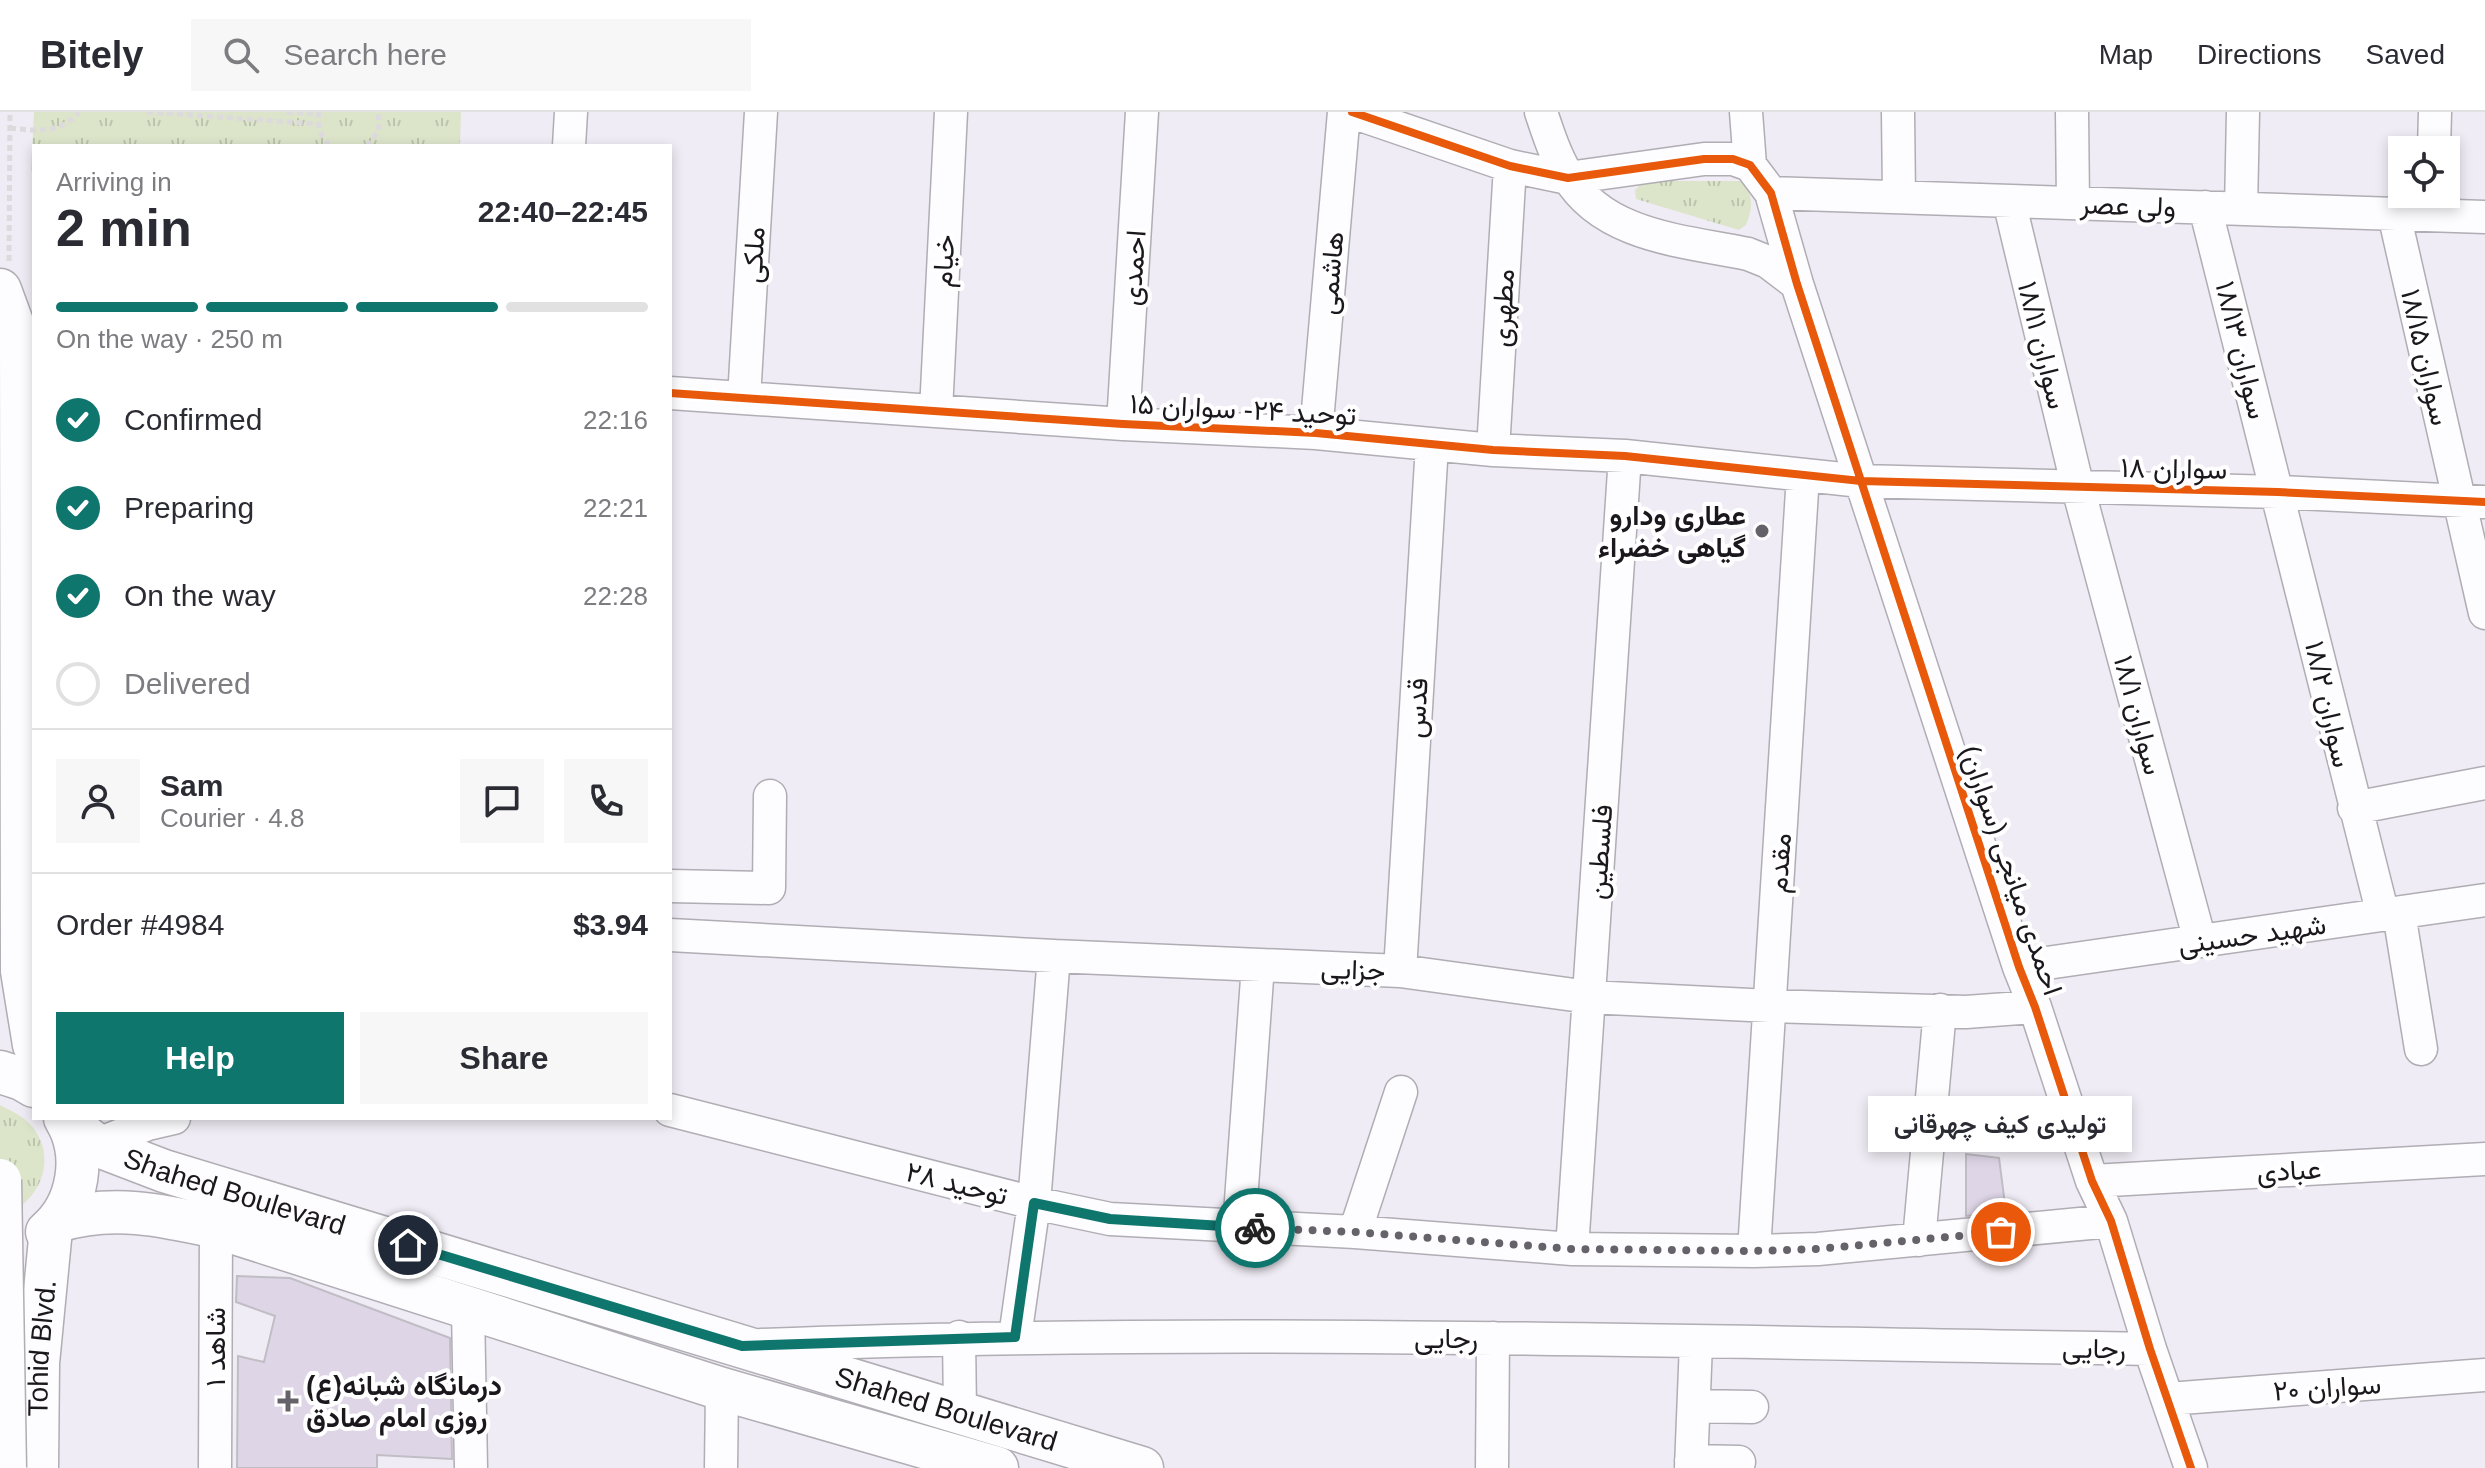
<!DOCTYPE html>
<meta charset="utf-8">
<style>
body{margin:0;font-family:Helvetica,Vazirmatn,sans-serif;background:#f7f7f7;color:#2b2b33;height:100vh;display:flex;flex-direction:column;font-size:30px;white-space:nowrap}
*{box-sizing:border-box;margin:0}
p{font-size:26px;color:#7c7c81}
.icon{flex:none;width:44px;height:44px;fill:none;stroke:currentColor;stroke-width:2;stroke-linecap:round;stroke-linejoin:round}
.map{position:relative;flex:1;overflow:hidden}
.sheet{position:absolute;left:32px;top:32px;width:640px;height:976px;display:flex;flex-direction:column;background:#fff;border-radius:0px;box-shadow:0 4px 12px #0003}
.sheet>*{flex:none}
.tools{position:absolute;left:2388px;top:24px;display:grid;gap:16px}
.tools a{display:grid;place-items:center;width:72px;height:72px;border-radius:0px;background:#fff;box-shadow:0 4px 12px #0003;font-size:40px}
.pin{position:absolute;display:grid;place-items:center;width:68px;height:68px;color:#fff;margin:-34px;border:4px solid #fff;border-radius:50%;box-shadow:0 2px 8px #0007}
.courier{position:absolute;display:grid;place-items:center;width:80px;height:80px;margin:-40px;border:6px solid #0f766e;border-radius:50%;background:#fff;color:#222;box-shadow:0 2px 10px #0007}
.bubble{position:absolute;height:56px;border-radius:0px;background:#fff;box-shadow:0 4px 12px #0003;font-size:26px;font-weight:600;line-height:56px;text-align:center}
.summary em{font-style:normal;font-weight:600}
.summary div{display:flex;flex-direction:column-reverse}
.summary{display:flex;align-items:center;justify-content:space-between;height:136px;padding:0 24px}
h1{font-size:52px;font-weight:600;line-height:60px}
.bar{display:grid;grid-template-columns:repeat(4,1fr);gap:12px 8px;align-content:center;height:96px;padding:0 24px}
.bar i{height:10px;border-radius:6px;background:#e1e1e2}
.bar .selected{background:#0f766e}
.bar p{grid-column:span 4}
.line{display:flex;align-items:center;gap:20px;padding:0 24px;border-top:2px solid #e1e1e2}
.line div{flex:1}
.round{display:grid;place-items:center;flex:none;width:84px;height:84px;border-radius:0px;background:#f7f7f7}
ol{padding:0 24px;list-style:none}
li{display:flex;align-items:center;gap:24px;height:88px}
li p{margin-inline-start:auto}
li .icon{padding:8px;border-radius:50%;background:#0f766e;color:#fff;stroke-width:4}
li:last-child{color:#7c7c81}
li i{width:44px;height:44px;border:4px solid #e1e1e2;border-radius:50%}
.action{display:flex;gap:16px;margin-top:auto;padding:16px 24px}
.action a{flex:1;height:92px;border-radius:0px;background:#0f766e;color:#fff;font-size:32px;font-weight:600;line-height:92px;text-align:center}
.action a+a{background:#f7f7f7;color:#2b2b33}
header{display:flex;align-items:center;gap:48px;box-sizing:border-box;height:112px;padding:0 40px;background:#fff;border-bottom:2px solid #e1e1e2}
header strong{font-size:38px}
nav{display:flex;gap:44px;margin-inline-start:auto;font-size:28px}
.search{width:560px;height:72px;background:#f7f7f7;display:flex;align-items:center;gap:20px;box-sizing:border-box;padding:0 28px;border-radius:0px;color:#7c7c81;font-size:30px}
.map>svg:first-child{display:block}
.grass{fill:url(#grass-tufts)}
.building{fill:#ded5e6;stroke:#c0bdc4;stroke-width:2}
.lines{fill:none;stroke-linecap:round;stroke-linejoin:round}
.minor-casing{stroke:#b0adb4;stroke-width:35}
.major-casing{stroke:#b0adb4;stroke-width:45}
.path{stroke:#dcdadc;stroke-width:5;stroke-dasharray:6 4;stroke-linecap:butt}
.minor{stroke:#fdfcfe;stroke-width:32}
.major{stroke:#fdfcfe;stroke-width:42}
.major-bridge-casing{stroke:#b0adb4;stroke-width:45;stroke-linecap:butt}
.major-bridge{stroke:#fdfcfe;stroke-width:42}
.cycleway-casing{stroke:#fff;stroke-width:13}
.cycleway{stroke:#e8590c;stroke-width:8}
.done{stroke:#656269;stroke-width:8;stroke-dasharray:0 14.4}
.route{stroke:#0f766e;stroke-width:10}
.poi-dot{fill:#656269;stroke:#fff;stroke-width:3}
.labels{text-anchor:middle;stroke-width:8;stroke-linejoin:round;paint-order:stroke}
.street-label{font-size:28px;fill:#1a171d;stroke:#fff}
.poi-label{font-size:28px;font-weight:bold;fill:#1a171d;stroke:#fff;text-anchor:end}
</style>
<header>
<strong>Bitely</strong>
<div class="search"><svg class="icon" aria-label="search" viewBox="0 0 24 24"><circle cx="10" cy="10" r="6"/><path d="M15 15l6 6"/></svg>Search here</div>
<nav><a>Map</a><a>Directions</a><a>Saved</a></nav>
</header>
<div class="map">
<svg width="2485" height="1356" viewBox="0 0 2485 1356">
<defs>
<pattern id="grass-tufts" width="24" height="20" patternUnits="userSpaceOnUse" patternTransform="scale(2)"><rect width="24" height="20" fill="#dce5ca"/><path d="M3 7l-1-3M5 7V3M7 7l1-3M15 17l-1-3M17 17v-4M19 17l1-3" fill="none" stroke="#bcc4ad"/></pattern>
</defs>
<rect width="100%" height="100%" fill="#f0ecf5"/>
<!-- grass -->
<path class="grass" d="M34,0H461L460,34H34V59H31Z
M1668,69H1741C1754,82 1753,96 1746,113L1739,118L1636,87L1635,78L1642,71Z
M0,993C12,999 23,1004 32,1014C60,1050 37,1092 0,1107Z"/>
<!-- building -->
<path class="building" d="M1966,1042L1999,1046L2006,1100L1966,1104Z
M237,1164L290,1166L450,1226L452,1347L377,1343V1356H237L238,1244L264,1250L275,1204L236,1190Z"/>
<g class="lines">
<!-- minor casing -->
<g class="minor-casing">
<path id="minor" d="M1352,0L1510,54L1568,66L1704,47H1733L1750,53L1771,81L1797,172L2019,855L2035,895L2092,1069L2111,1109L2150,1237L2191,1356
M1541,0C1548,21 1555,43 1567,63C1603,125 1685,129 1748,142L1768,150L1797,172
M1746,0L1750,53
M1898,0L1899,85
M2072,0L2073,91
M569,34L571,0
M2434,38L2435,0
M1771,81L2485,105
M2009,89L2078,376L2200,829
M2205,95L2383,803
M2241,97L2243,0
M2394,102L2485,501
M670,281L1123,312L1316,321L1493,338L1625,344L1861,369L2278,380L2485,390
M744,286L761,0
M936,299L951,0
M1123,312L1142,0
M1316,321L1344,0
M1493,338L1510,54
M2354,696L2485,671
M670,774L769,776L770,684
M2399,801L2421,937
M670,823L1054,844L1400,859L1589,885L1770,894L1966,900L2035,895
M2019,855L2485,788
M1400,859L1432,333
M670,998L1034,1091L1110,1107L1355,1120L1572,1137L1754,1139L1818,1137L2111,1109
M96,1033L148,1012L174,1006
M2092,1069L2485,1047
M1239,1116L1258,853
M1355,1120L1401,980
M1919,1128L1940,898
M1572,1137L1625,344
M1754,1139L1803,363
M468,1197L471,1356
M959,1225L960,1299
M1015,1225L1034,1091L1054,844
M761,1233C1223,1215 1687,1230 2150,1237
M2168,1287L2485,1263
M1694,1294L1752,1295
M1691,1349L1739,1350
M215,1356L216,1115
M721,1356L722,1277
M1492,1356L1493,1226
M1691,1356L1696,1231"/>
</g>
<!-- major casing -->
<g class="major-casing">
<g id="major">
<path d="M0,178L21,235L22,859L34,933"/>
<path d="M0,960L22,967L34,974"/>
<path id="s1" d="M68,1011L96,1033L164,1059L1142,1356"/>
<path d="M58,1109C111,1092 162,1103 216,1115L722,1277L997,1356"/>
<path d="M47,1120C79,1093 87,1042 65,1006"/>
<path id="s2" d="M37,1356L38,1251L51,1117"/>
</g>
</g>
<!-- path -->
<path class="path" d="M147,0L318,12
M287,0L318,2
M319,0C317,13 320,26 331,34
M10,16C36,19 61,22 79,0
M367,34L379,18L378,0
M9,149L10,0"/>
<!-- minor -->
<use href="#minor" class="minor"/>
<!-- major -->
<use href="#major" class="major"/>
<!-- major-bridge casing -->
<g class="major-bridge-casing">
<path id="major-bridge" d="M0,1068L5,1356"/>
</g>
<!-- major-bridge -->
<use href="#major-bridge" class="major-bridge"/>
<!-- cycleway casing -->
<g class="cycleway-casing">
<path id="cycleway" d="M1352,0L1510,54L1568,66L1704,47H1733L1750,53L1771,81L1797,172L2019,855L2035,895L2092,1069L2111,1109L2150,1237L2191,1356
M670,281L1123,312L1316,321L1493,338L1625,344L1861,369L2278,380L2485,390"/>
</g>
<!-- cycleway -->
<use href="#cycleway" class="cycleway"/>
</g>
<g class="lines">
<!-- done -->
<path class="done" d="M1255,1116L1355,1120L1572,1137L1754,1139L1818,1137L2001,1120"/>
<!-- route -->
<path class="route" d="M408,1133L742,1234L1015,1225L1034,1091L1110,1107L1255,1116"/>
</g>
<!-- markers -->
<g class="poi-dot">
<circle cx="1762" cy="419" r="8"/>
<path d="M284 1277h8v8h8v8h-8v8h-8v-8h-8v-8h8z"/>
</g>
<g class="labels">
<!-- street labels -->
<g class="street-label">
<text transform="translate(2128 93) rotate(2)" y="10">ولی عصر</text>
<text transform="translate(753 143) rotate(-87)" y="10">ملکی</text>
<text transform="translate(943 149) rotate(-87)" y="10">خیام</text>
<text transform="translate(1133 156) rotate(-86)" y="10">احمدی</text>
<text transform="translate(1330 161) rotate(-85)" y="10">هاشمی</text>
<text transform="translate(1502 196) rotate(-87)" y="10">مطهری</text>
<text transform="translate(2043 233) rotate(76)" y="10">سواران ۱۸/۱۱</text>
<text transform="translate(2242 238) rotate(76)" y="10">سواران ۱۸/۱۳</text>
<text transform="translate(2426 245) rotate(77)" y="10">سواران ۱۸/۱۵</text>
<text transform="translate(1243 297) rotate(3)" y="10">توحید ۲۴- سواران ۱۵</text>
<text transform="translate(2174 356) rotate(1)" y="10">سواران ۱۸</text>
<text transform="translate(2329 592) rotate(77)" y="10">سواران ۱۸/۲</text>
<text transform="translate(1416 596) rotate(-87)" y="10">قدس</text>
<text transform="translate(2139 603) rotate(75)" y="10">سواران ۱۸/۱</text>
<text transform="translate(1599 740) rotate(-86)" y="10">فلسطین</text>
<text transform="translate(1779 751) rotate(-86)" y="10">مقدم</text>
<text transform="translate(2012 758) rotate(71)" y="10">احمدی میانجی (سواران)</text>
<text transform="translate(2252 822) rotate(-8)" y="10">شهید حسینی</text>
<text transform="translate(1353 857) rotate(2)" y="10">جزایی</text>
<text transform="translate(2289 1058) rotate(-3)" y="10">عبادی</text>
<text transform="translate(957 1071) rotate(14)" y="10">توحید ۲۸</text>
<text dy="10" stroke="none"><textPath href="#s1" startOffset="182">Shahed Boulevard</textPath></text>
<text x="1446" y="1236">رجایی</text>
<text transform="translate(215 1235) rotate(-90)" y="10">شاهد ۱</text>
<text transform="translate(2094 1236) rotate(1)" y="10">رجایی</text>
<text dy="10" stroke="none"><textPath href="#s2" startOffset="120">Tohid Blvd.</textPath></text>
<text transform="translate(2327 1275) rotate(-4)" y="10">سواران ۲۰</text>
<text dy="10" stroke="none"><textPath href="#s1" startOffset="926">Shahed Boulevard</textPath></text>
</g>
<!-- poi labels -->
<g class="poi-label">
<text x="1746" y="413">عطاری ودارو<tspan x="1746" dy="32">گیاهی خضراء</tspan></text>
<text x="306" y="1283" text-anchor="start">(ع)درمانگاه شبانه<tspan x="306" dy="32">روزی امام صادق</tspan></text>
</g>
</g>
</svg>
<div class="tools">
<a><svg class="icon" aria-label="locate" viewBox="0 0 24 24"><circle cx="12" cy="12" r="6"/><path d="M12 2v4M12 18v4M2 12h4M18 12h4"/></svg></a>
</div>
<div class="pin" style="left:2001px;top:1120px;background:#ea580c"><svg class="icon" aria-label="bag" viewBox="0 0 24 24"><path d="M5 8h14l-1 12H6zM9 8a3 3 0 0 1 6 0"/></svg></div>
<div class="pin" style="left:408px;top:1133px;background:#1f2937"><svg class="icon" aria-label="home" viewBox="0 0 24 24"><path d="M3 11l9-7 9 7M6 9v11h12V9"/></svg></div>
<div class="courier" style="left:1255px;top:1116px"><svg class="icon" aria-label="bike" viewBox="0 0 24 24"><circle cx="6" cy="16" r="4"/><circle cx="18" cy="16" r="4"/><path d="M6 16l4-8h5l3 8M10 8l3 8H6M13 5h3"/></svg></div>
<div class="bubble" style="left:1868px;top:984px;width:264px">تولیدی کیف چهرقانی</div>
<section class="sheet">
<div class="summary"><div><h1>2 min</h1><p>Arriving in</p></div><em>22:40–22:45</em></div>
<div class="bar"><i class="selected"></i><i class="selected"></i><i class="selected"></i><i></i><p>On the way · 250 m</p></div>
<ol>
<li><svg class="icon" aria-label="check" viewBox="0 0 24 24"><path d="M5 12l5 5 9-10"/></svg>Confirmed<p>22:16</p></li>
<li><svg class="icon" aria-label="check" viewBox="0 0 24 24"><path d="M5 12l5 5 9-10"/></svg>Preparing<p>22:21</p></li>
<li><svg class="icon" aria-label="check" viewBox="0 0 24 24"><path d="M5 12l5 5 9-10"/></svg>On the way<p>22:28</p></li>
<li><i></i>Delivered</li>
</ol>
<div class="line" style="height:144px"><a class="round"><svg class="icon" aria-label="person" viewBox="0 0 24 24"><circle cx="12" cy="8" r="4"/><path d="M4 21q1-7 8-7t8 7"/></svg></a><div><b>Sam</b><p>Courier · 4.8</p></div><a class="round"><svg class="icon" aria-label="chat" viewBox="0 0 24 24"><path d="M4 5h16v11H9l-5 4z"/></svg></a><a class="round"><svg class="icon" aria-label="phone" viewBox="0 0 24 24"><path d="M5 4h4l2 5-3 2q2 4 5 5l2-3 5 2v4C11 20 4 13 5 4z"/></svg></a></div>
<div class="line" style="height:104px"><div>Order #4984</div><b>$3.94</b></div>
<div class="action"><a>Help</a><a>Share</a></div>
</section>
</div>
